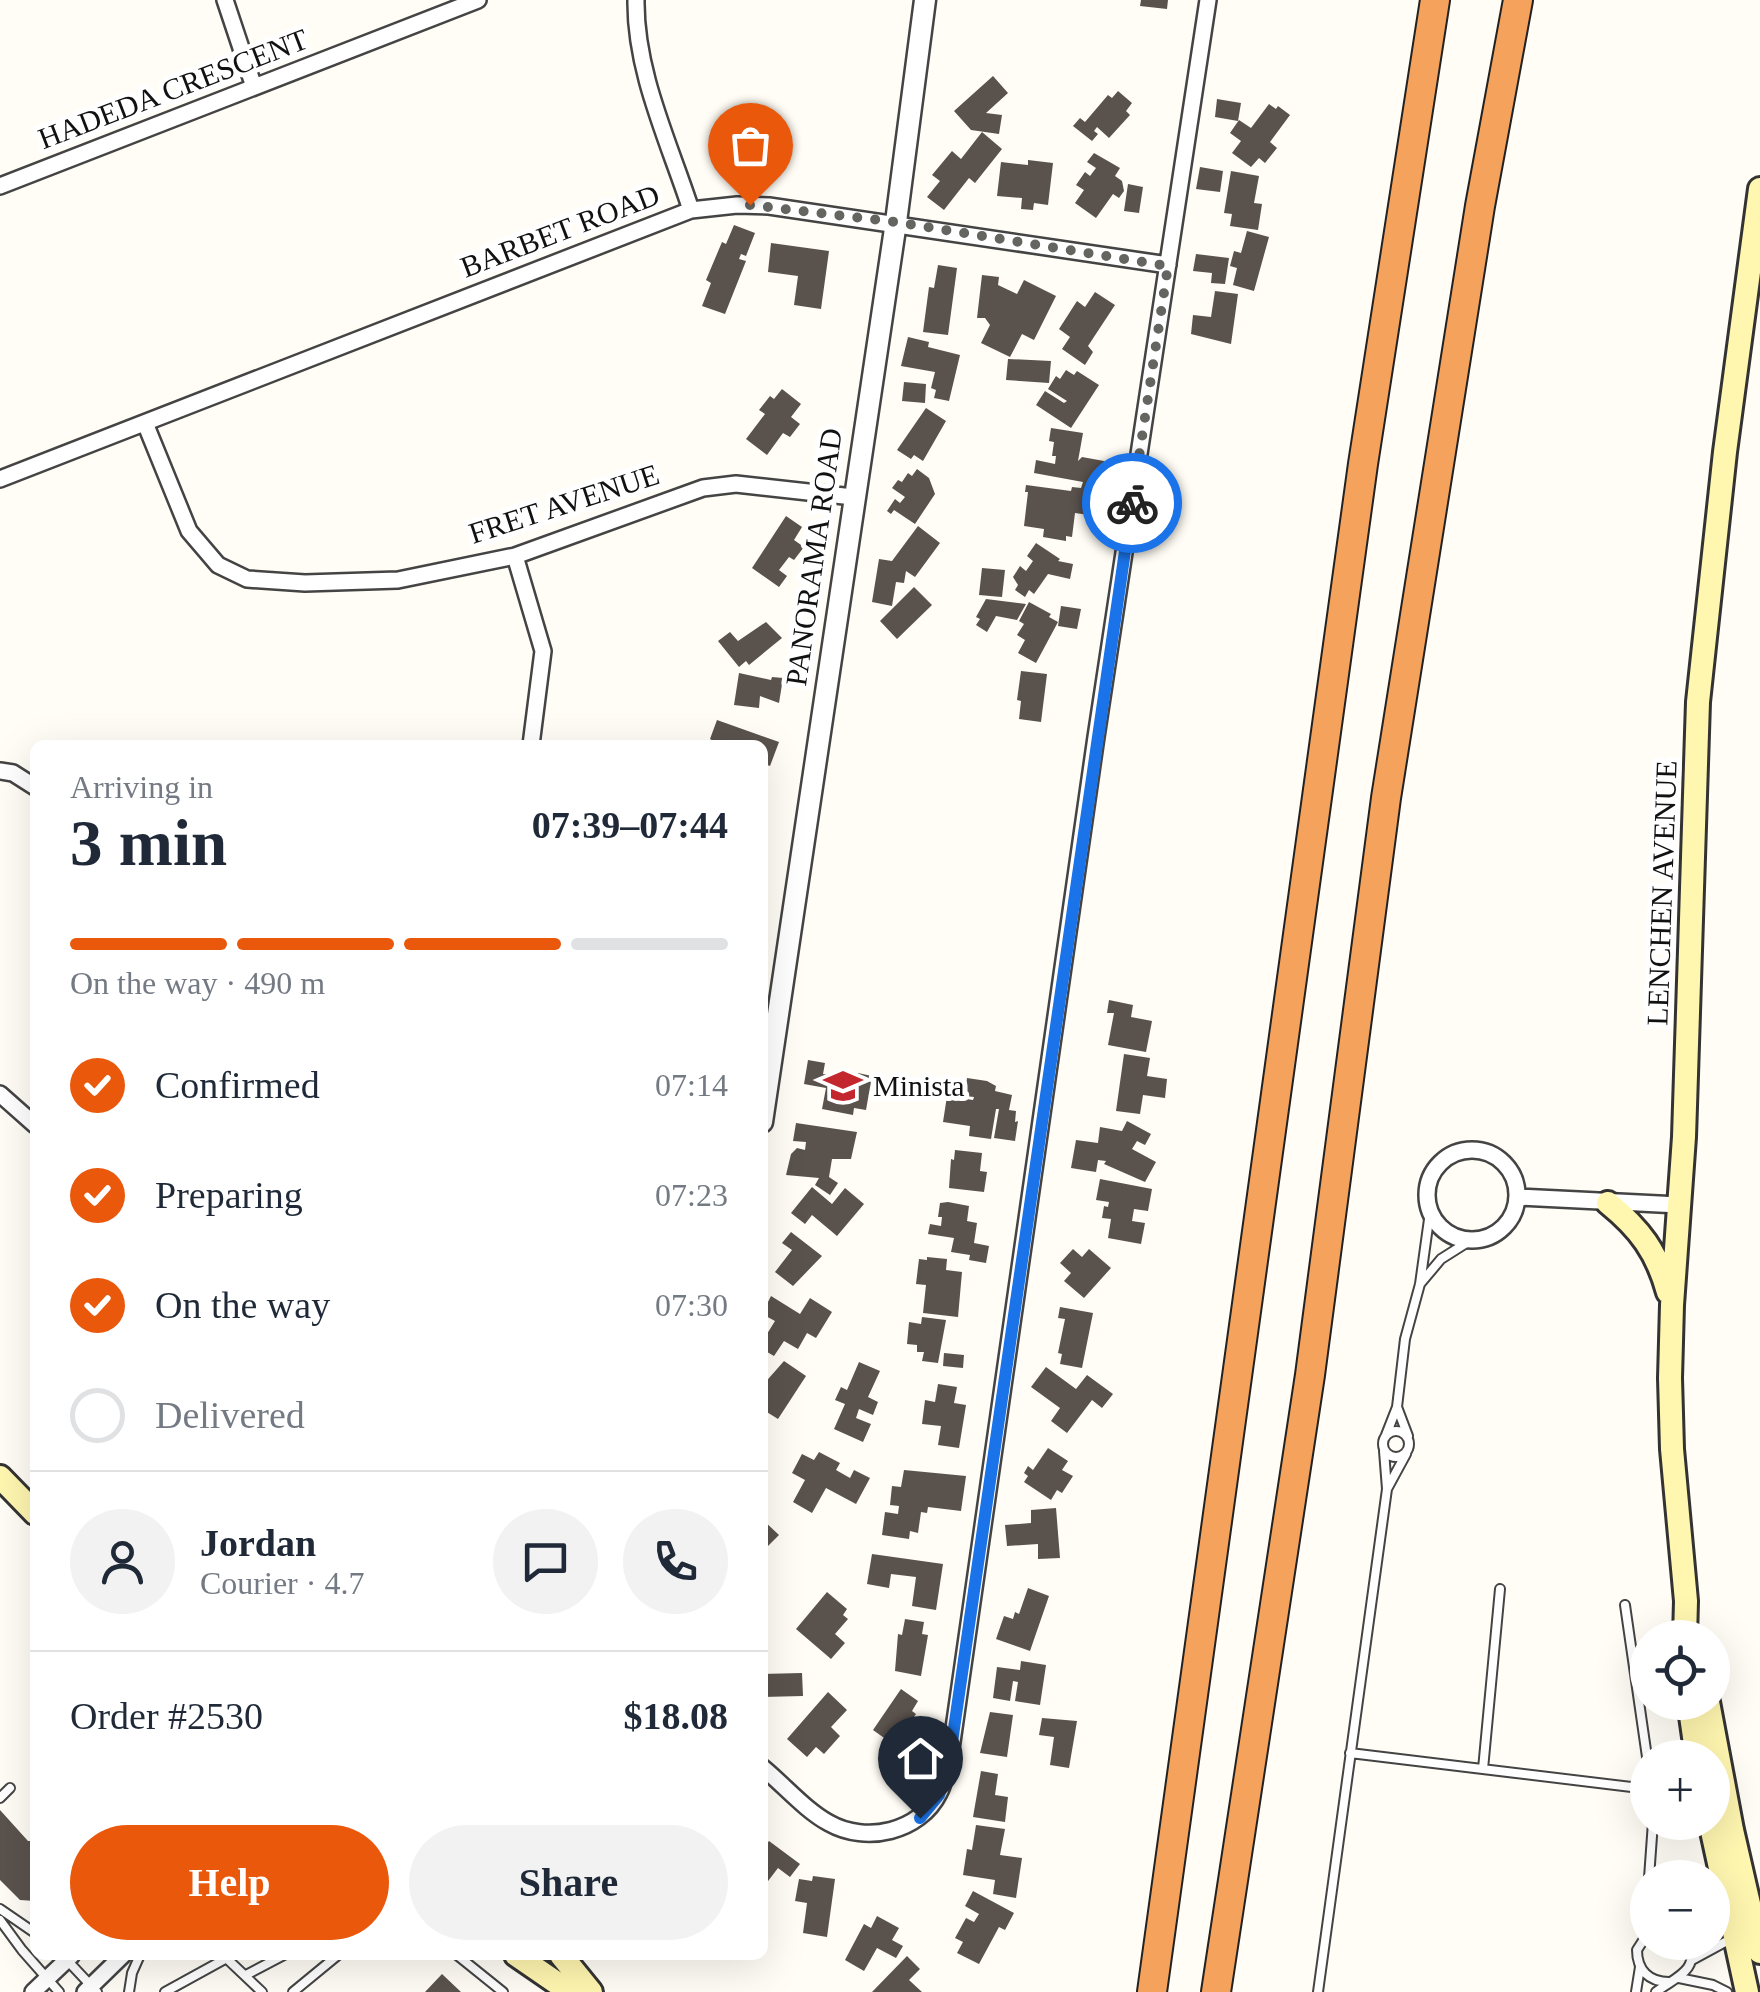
<!DOCTYPE html>
<meta charset="utf-8">
<style>
body{margin:0;font-family:Georgia,serif;background:#f2f2f3;color:#1f2937;height:100vh;display:flex;flex-direction:column;font-size:38px;white-space:nowrap}
*{box-sizing:border-box;margin:0}
p{font-size:32px;color:#747a83}
.icon{flex:none;width:55px;height:55px;fill:none;stroke:currentColor;stroke-width:2;stroke-linecap:round;stroke-linejoin:round}
.map{position:relative;flex:1;overflow:hidden}
.sheet{position:absolute;left:30px;top:740px;width:738px;height:1220px;display:flex;flex-direction:column;background:#fff;border-radius:15px;box-shadow:0 10px 40px #0002}
.sheet>*{flex:none}
.tools{position:absolute;left:1630px;top:1620px;display:grid;gap:20px}
.tools a{display:grid;place-items:center;width:100px;height:100px;border-radius:50%;background:#fff;box-shadow:0 10px 40px #0002;font-size:50px}
.pin{position:absolute;display:grid;place-items:center;width:85px;height:85px;color:#fff;margin:-102px -42px;border-radius:50% 50% 50% 0;rotate:-45deg;box-shadow:0 0 10px #0007}
.pin .icon{rotate:45deg}
.courier{position:absolute;display:grid;place-items:center;width:100px;height:100px;margin:-50px;border:8px solid #1a73e8;border-radius:50%;background:#fff;color:#222;box-shadow:0 2px 12px #0007}
.overview em{font-style:normal;font-weight:700}
.overview div{display:flex;flex-direction:column-reverse}
.overview{display:flex;align-items:center;justify-content:space-between;height:170px;padding:0 40px}
h1{font-size:65px;font-weight:700;line-height:75px}
.bar{display:grid;grid-template-columns:repeat(4,1fr);gap:15px 10px;align-content:center;height:120px;padding:0 40px}
.bar i{height:12px;border-radius:8px;background:#e0e1e3}
.bar .on{background:#ea580c}
.bar p{grid-column:span 4}
.line{display:flex;align-items:center;gap:25px;padding:0 40px;border-top:2px solid #e0e1e3}
.line div{flex:1}
.round{display:grid;place-items:center;flex:none;width:105px;height:105px;border-radius:52px;background:#f2f2f3}
ol{padding:0 40px;list-style:none}
li{display:flex;align-items:center;gap:30px;height:110px}
li p{margin-inline-start:auto}
li .icon{padding:10px;border-radius:50%;background:#ea580c;color:#fff;stroke-width:4}
li:last-child{color:#747a83}
li i{width:55px;height:55px;border:5px solid #e0e1e3;border-radius:50%}
.cta{display:flex;gap:20px;margin-top:auto;padding:20px 40px}
.cta a{flex:1;height:115px;border-radius:60px;background:#ea580c;color:#fff;font-size:40px;font-weight:700;line-height:115px;text-align:center}
.cta a+a{background:#f2f2f3;color:#1f2937}
.map>svg:first-child{display:block}
.building{fill:#5a524d}
.lines{fill:none;stroke-linecap:round;stroke-linejoin:round}
.service-casing{stroke:#444;stroke-width:12}
.minor-casing{stroke:#444;stroke-width:20}
.tertiary-casing{stroke:#444;stroke-width:25}
.secondary-casing{stroke:#333;stroke-width:28}
.motorway-casing{stroke:#222;stroke-width:32}
.service{stroke:#fff;stroke-width:8}
.minor{stroke:#fff;stroke-width:15}
.tertiary{stroke:#fff;stroke-width:20}
.secondary{stroke:#fff6b0;stroke-width:22}
.motorway{stroke:#f5a25d;stroke-width:28}
.done{stroke:#646461;stroke-width:10;stroke-dasharray:0 18}
.route{stroke:#1a73e8;stroke-width:12}
.labels{text-anchor:middle;stroke-width:10;stroke-linejoin:round;paint-order:stroke}
.street-label{font-size:30px;fill:#111;stroke:#fff}
.poi-label{font-size:30px;fill:#111;stroke:#fff;text-anchor:start}
</style>
<div class="map">
<svg width="1760" height="1992" viewBox="0 0 1760 1992">
<rect width="100%" height="100%" fill="#fffdf5"/>
<!-- building -->
<path class="building" d="M1141,0H1168L1167,9L1140,6Z
M993,76L1008,93L986,113L1002,115L999,134L971,130L954,111Z
M1118,91L1132,103L1126,111L1130,115L1109,138L1097,127L1094,131L1098,134L1092,141L1073,126L1080,118L1085,122L1108,95L1112,98Z
M1217,99L1241,103L1238,121L1215,117Z
M1269,104L1276,109L1278,106L1290,115L1270,142L1277,148L1265,163L1259,158L1251,167L1232,153L1241,141L1230,133L1239,120L1251,128Z
M982,132L1002,149L975,183L969,178L944,210L927,197L940,181L932,175L952,151L961,159Z
M1094,153L1120,168L1115,176L1122,181L1124,191L1119,198L1113,194L1096,218L1075,203L1084,190L1076,185L1085,172L1090,176L1096,168L1087,162Z
M1028,160L1053,163L1048,205L1034,203L1033,210L1021,209L1022,198L997,196L1001,162L1028,165Z
M1200,167L1223,171L1220,192L1196,189Z
M1231,171L1259,176L1254,203L1262,204L1258,230L1230,226L1232,214L1224,213Z
M1128,184L1143,187L1139,213L1124,211Z
M734,225L755,233L746,256L741,254L739,259L746,261L725,314L702,306L711,283L706,280L722,242L726,244Z
M1247,231L1269,237L1254,291L1233,285L1237,268L1230,266L1234,251L1241,253Z
M771,243L829,251L821,309L794,305L798,276L768,272Z
M1196,254L1229,258L1225,284L1211,283L1212,273L1193,271Z
M938,265L957,268L948,335L923,332L929,287L934,288Z
M982,275L999,277L998,285L1017,294L1024,280L1056,296L1034,340L1022,334L1010,357L981,343L990,325L985,318H977Z
M1215,291L1238,294L1231,344L1191,334L1193,315L1211,317Z
M1095,292L1115,305L1088,346L1093,352L1085,365L1062,349L1070,337L1059,329L1077,301L1085,307Z
M908,337L929,342L928,347L960,355L949,401L934,398L936,390L931,388L935,372L901,366Z
M1008,359L1051,361L1049,383L1006,380Z
M1066,370L1074,375L1077,371L1099,385L1071,428L1036,405L1045,391L1064,403L1067,401L1048,389L1056,376L1060,379Z
M904,382L926,384L925,403L902,401Z
M782,389L801,404L791,417L800,424L790,437L783,433L767,455L746,439L765,414L759,410L770,396L774,399Z
M926,408L946,421L923,461L914,455L911,459L897,450Z
M1051,428L1083,433L1078,461L1082,457L1104,461L1096,516L1075,513L1072,537L1066,536V541L1043,537L1044,529L1024,526L1028,492H1025L1026,485L1071,491L1072,487L1081,488L1083,482L1034,473L1036,460L1055,464L1056,456H1052L1054,442L1049,441Z
M917,469L929,478L935,494L915,524L894,510L891,514L887,511L895,499L900,503L905,497L892,488L898,480L902,482L908,473L912,476Z
M786,516L802,527L794,540L804,547L794,560L789,557L779,570L787,576L779,587L752,568Z
M918,526L940,543L915,577L906,571L904,583L896,582L892,606L872,602L879,559L892,561Z
M1036,543L1060,559L1058,561L1073,564L1070,579L1048,574L1034,594L1029,590L1025,597L1015,590L1018,585L1013,577L1020,566L1026,571L1033,561L1027,556Z
M982,568L1005,570L1002,597L979,595Z
M914,587L932,605L897,639L880,621Z
M986,599L1026,604L1017,620L996,616L987,632L976,625L980,619L976,617Z
M1029,602L1051,614L1049,617L1058,622L1036,663L1018,653L1025,640L1017,635L1024,624L1019,621Z
M1061,606L1081,609L1077,629L1058,626Z
M766,622L782,638L749,665L746,661L739,667L718,641L730,632L738,641Z
M1021,671L1047,674L1041,722L1019,719L1021,701L1017,700Z
M739,673L771,680L772,677L783,678L779,703L760,696L759,708L734,705Z
M717,720L779,742L770,766L762,763V745H720L710,739Z
M1109,1000L1133,1005L1131,1017L1152,1021L1146,1052L1108,1045L1114,1013H1107Z
M1124,1054L1150,1058L1147,1076L1167,1079L1165,1098L1143,1095L1140,1114L1116,1111Z
M808,1060L825,1063L823,1074L857,1080L858,1073L872,1076L866,1110L854,1108L853,1115L822,1109L826,1088L804,1084Z
M967,1078L987,1081L996,1086L995,1091L1012,1095L1009,1110L1016,1111L1015,1122L1018,1121L1015,1141L994,1138L999,1109H996L991,1139L969,1136L970,1126L943,1122L947,1096L973,1100L974,1097L965,1096Z
M1127,1121L1151,1134L1145,1145L1137,1141L1132,1149L1156,1162L1145,1182L1104,1164L1106,1161L1098,1160L1096,1172L1071,1168L1076,1140L1098,1143L1100,1127L1122,1131Z
M796,1123L857,1132L851,1159H832L829,1177L838,1183L830,1195L815,1185L819,1178L786,1175L791,1154L797,1148L805,1150L806,1142L793,1141Z
M955,1150L982,1153L980,1171L987,1172L984,1192L949,1188L951,1159L954,1160Z
M1100,1179L1152,1189L1148,1211L1134,1209L1132,1221L1145,1223L1141,1244L1108,1238L1111,1219L1102,1218L1104,1206L1108,1207L1109,1202L1096,1200Z
M812,1187L832,1204L845,1188L864,1204L837,1236L812,1215L805,1224L791,1213Z
M948,1202L969,1206L967,1221L977,1223L974,1243L989,1246L986,1263L969,1260L970,1255L951,1252L954,1238L928,1234L930,1224L941,1226L942,1217H938L940,1203Z
M791,1232L822,1256L793,1286L775,1272L792,1250L782,1243Z
M1073,1249L1082,1257L1089,1249L1111,1268L1084,1298L1064,1281L1071,1273L1060,1263Z
M927,1257L947,1259L946,1270L962,1272L958,1317L923,1313L926,1285L916,1284L919,1259L927,1260Z
M771,1296L800,1314L810,1298L832,1312L816,1338L807,1333L798,1349L784,1341L774,1356L762,1349V1342L775,1321L762,1314Z
M1060,1307L1093,1313L1082,1368L1060,1364L1062,1354L1058,1353L1065,1319L1058,1318Z
M922,1317L946,1320L938,1363L922,1361L924,1352H917V1345L907,1344L909,1322L921,1324Z
M944,1353L964,1355L963,1368L943,1366Z
M784,1361L806,1376L778,1419L762,1409L766,1391L762,1386Z
M859,1362L880,1371L868,1397L878,1402L873,1415L859,1409L856,1418L871,1424L863,1442L834,1429L845,1404L835,1400L841,1387L847,1390Z
M1046,1367L1076,1389L1087,1375L1113,1394L1102,1408L1092,1400L1067,1433L1051,1421L1060,1408L1031,1387Z
M938,1384L957,1387L954,1403L966,1405L959,1448L938,1445L941,1426L922,1424L925,1400L935,1402Z
M1048,1448L1068,1461L1062,1470L1073,1476L1062,1493L1057,1490L1051,1500L1024,1482L1028,1476L1024,1473L1028,1466L1033,1470Z
M819,1452L840,1463L836,1470L850,1478L854,1470L870,1478L856,1504L826,1488L812,1513L793,1502L805,1480L792,1473L802,1454L814,1460Z
M904,1470L966,1476L961,1511L928,1507L927,1513L921,1512L918,1533L910,1531L909,1539L882,1535L885,1512L898,1514L899,1506L890,1505L892,1486L901,1487Z
M1056,1508L1060,1558L1038,1559V1544L1007,1546L1005,1525L1031,1523V1510Z
M762,1519L779,1535L762,1552Z
M872,1554L943,1564L936,1610L912,1606L916,1577L891,1574L889,1588L867,1584Z
M1028,1588L1049,1596L1030,1651L996,1639L1004,1616L1013,1619L1015,1612L1019,1614Z
M827,1592L847,1609L843,1615L848,1619L835,1634L845,1643L831,1659L796,1629Z
M905,1619L924,1622L922,1634L928,1635L921,1676L895,1671L898,1634L902,1635Z
M1021,1661L1046,1665L1040,1705L1015,1701L1018,1682L1013,1681L1010,1701L993,1698L997,1667L1020,1670Z
M802,1673L803,1696L762,1697V1674Z
M901,1689L918,1701L912,1711L916,1714L894,1745L873,1730Z
M828,1692L847,1710L831,1727L840,1736L824,1754L816,1747L807,1757L787,1739Z
M990,1712L1013,1715L1007,1757L980,1753Z
M1042,1718L1077,1721L1069,1768L1050,1765L1054,1737L1039,1735Z
M981,1771L998,1774L995,1795L1008,1797L1005,1822L973,1817Z
M0,1810L28,1841H35V1901L20,1900L0,1880Z
M976,1825L1005,1829L1000,1855L1022,1858L1016,1898L993,1894L995,1880L963,1875L967,1849L972,1850Z
M769,1841L800,1864L790,1877L778,1868L762,1889V1849Z
M813,1876L835,1879L827,1937L803,1933L807,1903L795,1901L799,1879L812,1881Z
M973,1891L1014,1913L1005,1930L999,1927L979,1964L957,1953L963,1942L955,1938L966,1918L974,1922L979,1914L965,1906Z
M877,1916L899,1928L892,1940L903,1946L896,1958L877,1948L864,1971L845,1960L864,1924L871,1928Z
M907,1956L920,1969L909,1980L922,1992H872Z
M442,1974L461,1992H425Z"/>
<g class="lines">
<!-- service casing -->
<g class="service-casing">
<path id="service" d="M1420,1284L1441,1259L1471,1240
M1397,1407L1408,1436
M1383 1444a13 13 0 1 1 26 0a13 13 0 1 1-26 0Z
M1386,1435L1397,1407L1405,1339L1420,1284L1430,1212
M1387,1489L1406,1454
M1625,1605L1648,1764
M1350,1753L1648,1789
M1483,1769L1500,1589
M0,1798L10,1788
M1649,1878L1653,1822
M1648,1890V1920
M0,1909L35,1933
M0,1920L22,1950L59,1992
M1648,1933L1637,1950C1637,1970 1649,1982 1669,1982
M223,1955L262,1992
M457,1955L503,1992
M66,1959L97,1992
M1692,1960L1727,1941L1732,1935
M246,1975L284,1955
M1679,1978L1713,1985L1727,1992
M129,1992L132,1973L140,1955
M165,1992L225,1959
M293,1992L338,1955
M1318,1992L1387,1489L1384,1451
M1636,1992L1640,1967
M1656,1992C1675,1977 1699,1972 1690,1942"/>
</g>
<!-- minor casing -->
<g class="minor-casing">
<path id="minor" d="M225,0L254,87
M636,0C635,72 669,142 691,210
M0,186L478,0
M145,423L189,531L218,565L247,579L305,583L398,580L515,556L703,488L736,484L853,497
M0,479L691,210L737,205L769,206L1168,265
M515,556L543,651L531,745
M0,771L13,773L35,787
M0,1094L35,1125
M1427 1195a45 45 0 1 1 90 0a45 45 0 1 1-90 0Z
M1517,1197L1679,1205
M762,1767C784,1785 805,1810 829,1823C866,1844 920,1832 939,1793C944,1784 946,1772 949,1763L1096,737L1208,0
M33,1992L72,1955
M85,1992L123,1955"/>
</g>
<!-- tertiary casing -->
<g class="tertiary-casing">
<path id="tertiary" d="M762,1122L896,222L925,0"/>
</g>
<!-- secondary casing -->
<g class="secondary-casing">
<path id="secondary" d="M1608,1203C1640,1229 1657,1252 1668,1292
M0,1477L35,1513
M1685,1638L1686,1601L1672,1449L1670,1378L1672,1305L1684,1137L1698,702L1725,452L1760,189
M1689,1702L1697,1758
M1708,1702L1732,1830L1760,1952
M1710,1822L1747,1992
M516,1955L570,1992
M561,1955L591,1992"/>
</g>
<!-- motorway casing -->
<g class="motorway-casing">
<path id="motorway" d="M1152,1992L1363,464L1435,0
M1216,1992L1310,1375L1386,798L1480,206L1518,0"/>
</g>
<!-- service -->
<use href="#service" class="service"/>
<!-- minor -->
<use href="#minor" class="minor"/>
<!-- tertiary -->
<use href="#tertiary" class="tertiary"/>
<!-- secondary -->
<use href="#secondary" class="secondary"/>
<!-- motorway -->
<use href="#motorway" class="motorway"/>
</g>
<g class="lines">
<!-- done -->
<path class="done" d="M750,205L896,222L1168,266L1132,503"/>
<!-- route -->
<path class="route" d="M920,1818L939,1795L949,1763L1132,503"/>
</g>
<!-- icons -->
<defs>
<g id="school-bare" transform="scale(3)"><path d="M0-5L7-2L0 1L-7-2ZM-4 1L0 2.5L4 1V4Q0 6-4 4Z" fill="#c4262e" stroke="#fff" stroke-width="2.5" paint-order="stroke"/></g>
</defs>
<g fill-rule="evenodd">
<use href="#school-bare" x="843" y="1086"/>
</g>
<g class="labels">
<!-- street labels -->
<g class="street-label">
<text transform="translate(173 89) rotate(-21)" y="10">HADEDA CRESCENT</text>
<text transform="translate(560 231) rotate(-21)" y="10">BARBET ROAD</text>
<text transform="translate(564 504) rotate(-18)" y="10">FRET AVENUE</text>
<text transform="translate(814 557) rotate(-82)" y="10">PANORAMA ROAD</text>
<text transform="translate(1662 893) rotate(-88)" y="10">LENCHEN AVENUE</text>
</g>
<!-- poi labels -->
<g class="poi-label">
<text x="873" y="1096">Minista</text>
</g>
</g>
</svg>
<div class="tools">
<a><svg class="icon" aria-label="locate" viewBox="0 0 24 24"><circle cx="12" cy="12" r="6"/><path d="M12 2v4M12 18v4M2 12h4M18 12h4"/></svg></a>
<a>+</a>
<a>−</a>
</div>
<div class="pin" style="left:750px;top:205px;background:#ea580c"><svg class="icon" aria-label="bag" viewBox="0 0 24 24"><path d="M5 8h14l-1 12H6zM9 8a3 3 0 0 1 6 0"/></svg></div>
<div class="pin" style="left:920px;top:1818px;background:#1f2937"><svg class="icon" aria-label="home" viewBox="0 0 24 24"><path d="M3 11l9-7 9 7M6 9v11h12V9"/></svg></div>
<div class="courier" style="left:1132px;top:503px"><svg class="icon" aria-label="bike" viewBox="0 0 24 24"><circle cx="6" cy="16" r="4"/><circle cx="18" cy="16" r="4"/><path d="M6 16l4-8h5l3 8M10 8l3 8H6M13 5h3"/></svg></div>
<section class="sheet">
<div class="overview"><div><h1>3 min</h1><p>Arriving in</p></div><em>07:39–07:44</em></div>
<div class="bar"><i class="on"></i><i class="on"></i><i class="on"></i><i></i><p>On the way · 490 m</p></div>
<ol>
<li><svg class="icon" aria-label="check" viewBox="0 0 24 24"><path d="M5 12l5 5 9-10"/></svg>Confirmed<p>07:14</p></li>
<li><svg class="icon" aria-label="check" viewBox="0 0 24 24"><path d="M5 12l5 5 9-10"/></svg>Preparing<p>07:23</p></li>
<li><svg class="icon" aria-label="check" viewBox="0 0 24 24"><path d="M5 12l5 5 9-10"/></svg>On the way<p>07:30</p></li>
<li><i></i>Delivered</li>
</ol>
<div class="line" style="height:180px"><a class="round"><svg class="icon" aria-label="person" viewBox="0 0 24 24"><circle cx="12" cy="8" r="4"/><path d="M4 21q1-7 8-7t8 7"/></svg></a><div><b>Jordan</b><p>Courier · 4.7</p></div><a class="round"><svg class="icon" aria-label="chat" viewBox="0 0 24 24"><path d="M4 5h16v11H9l-5 4z"/></svg></a><a class="round"><svg class="icon" aria-label="phone" viewBox="0 0 24 24"><path d="M5 4h4l2 5-3 2q2 4 5 5l2-3 5 2v4C11 20 4 13 5 4z"/></svg></a></div>
<div class="line" style="height:130px"><div>Order #2530</div><b>$18.08</b></div>
<div class="cta"><a>Help</a><a>Share</a></div>
</section>
</div>
